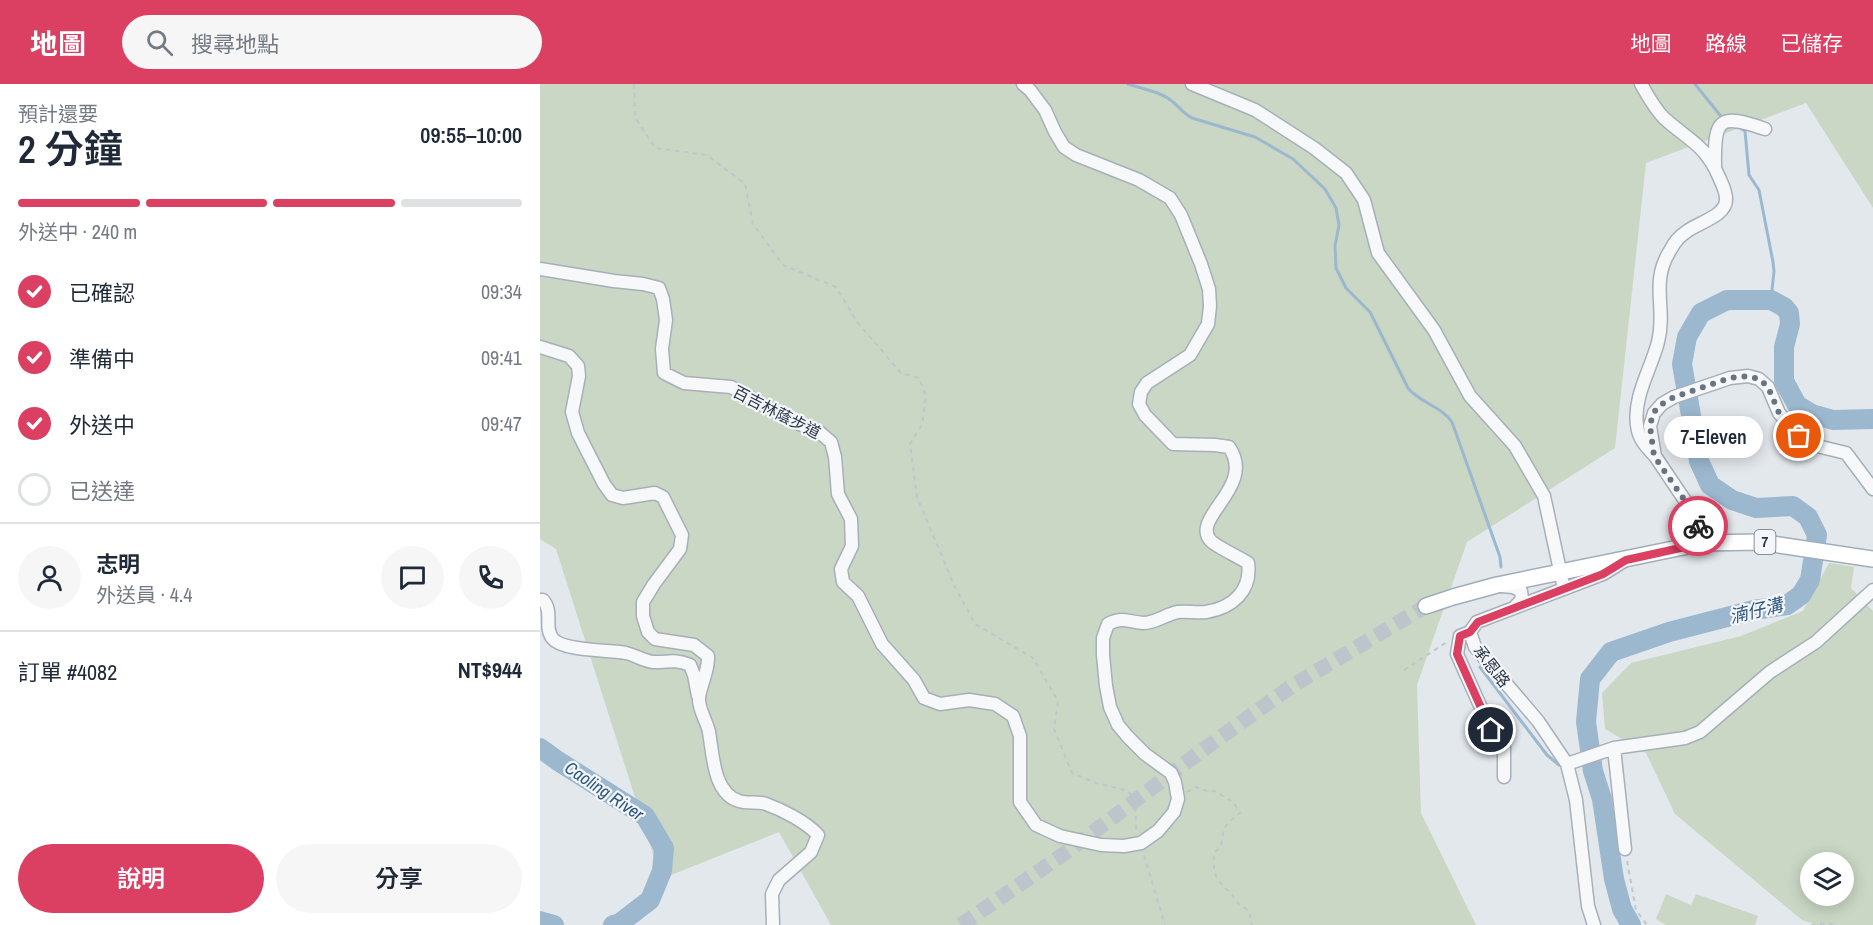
<!DOCTYPE html>
<html lang="zh-TW">
<meta charset="utf-8">
<style>
body{margin:0;font-family:"Archivo Narrow","Noto Sans TC",sans-serif;background:#f6f6f7;color:#1f2937;height:100vh;display:flex;flex-direction:column;font-size:22px;white-space:nowrap}
*{box-sizing:border-box;margin:0}
p{font-size:20px;color:#747a83}
.icon{flex:none;width:33px;height:33px;fill:none;stroke:currentColor;stroke-width:2;stroke-linecap:round;stroke-linejoin:round}
.map{position:relative;flex:1;overflow:hidden}
.details{display:flex;flex-direction:column;background:#fff;width:540px}
.details>*{flex:none}
.controls{position:absolute;left:1260px;top:768px;display:grid;gap:12px}
.controls a{display:grid;place-items:center;width:54px;height:54px;border-radius:50%;background:#fff;box-shadow:0 3px 15px #0003;font-size:30px}
.pin{position:absolute;display:grid;place-items:center;width:51px;height:51px;color:#fff;margin:-26px;border:3px solid #fff;border-radius:50%;box-shadow:0 2px 6px #0007}
.courier{position:absolute;display:grid;place-items:center;width:60px;height:60px;margin:-30px;border:4px solid #db3f61;border-radius:50%;background:#fff;color:#222;box-shadow:0 2px 8px #0007}
.bubble{position:absolute;height:42px;border-radius:21px;background:#fff;box-shadow:0 3px 15px #0003;font-size:20px;font-weight:600;line-height:42px;text-align:center}
.overview em{font-style:normal;font-weight:600}
.overview div{display:flex;flex-direction:column-reverse}
.overview{display:flex;align-items:center;justify-content:space-between;height:102px;padding:0 18px}
h1{font-size:39px;font-weight:600;line-height:45px}
.bar{display:grid;grid-template-columns:repeat(4,1fr);gap:9px 6px;align-content:center;height:72px;padding:0 18px}
.bar i{height:8px;border-radius:4px;background:#e0e1e3}
.bar .on{background:#db3f61}
.bar p{grid-column:span 4}
.line{display:flex;align-items:center;gap:15px;padding:0 18px;border-top:2px solid #e0e1e3}
.line div{flex:1}
.round{display:grid;place-items:center;flex:none;width:63px;height:63px;border-radius:32px;background:#f6f6f7}
ol{padding:0 18px;list-style:none}
li{display:flex;align-items:center;gap:18px;height:66px}
li p{margin-inline-start:auto}
li .icon{padding:6px;border-radius:50%;background:#db3f61;color:#fff;stroke-width:4}
li:last-child{color:#747a83}
li i{width:33px;height:33px;border:3px solid #e0e1e3;border-radius:50%}
.cta{display:flex;gap:12px;margin-top:auto;padding:12px 18px}
.cta a{flex:1;height:69px;border-radius:36px;background:#db3f61;color:#fff;font-size:24px;font-weight:600;line-height:69px;text-align:center}
.cta a+a{background:#f6f6f7;color:#1f2937}
header{display:flex;align-items:center;gap:36px;box-sizing:border-box;height:84px;padding:0 30px;background:#db3f61;color:#fff}
header strong{font-size:28px}
nav{display:flex;gap:33px;margin-inline-start:auto;font-size:21px}
.search{width:420px;height:54px;background:#f6f6f7;display:flex;align-items:center;gap:15px;box-sizing:border-box;padding:0 21px;border-radius:33px;color:#747a83;font-size:22px}
main{display:flex;flex:1;min-height:0}
.map>svg:first-child{display:block}
.green{fill:#cad7c4;fill-rule:evenodd}
.lines{fill:none;stroke-linecap:round;stroke-linejoin:round}
.stream{stroke:#9cb8cf;stroke-width:3}
.river{stroke:#9cb8cf;stroke-width:20}
.major-tunnel{stroke:#bec4cc;stroke-width:15;stroke-dasharray:15 8;stroke-linecap:butt}
.minor-casing{stroke:#a7afb8;stroke-width:15}
.major-casing{stroke:#a1adba;stroke-width:18}
.path{stroke:#c1c6cb;stroke-width:2;stroke-dasharray:4.5 4.5;stroke-linecap:butt}
.minor{stroke:#f7f8fa;stroke-width:12}
.major{stroke:#fff;stroke-width:15}
.done{stroke:#6a7481;stroke-width:6;stroke-dasharray:0 10.8}
.route{stroke:#db3f61;stroke-width:8}
.labels{text-anchor:middle;stroke-width:4.5;stroke-linejoin:round;paint-order:stroke}
.shield{fill:#f4f6f9;stroke:#66707c;stroke-width:1.5}
.shield-label{font-size:15px;font-weight:bold;fill:#293647}
.street-label{font-size:16px;fill:#293647;stroke:#f4f6f9}
.water-label{font-size:18px;font-style:italic;fill:#2f587f;stroke:#f4f6f9}
</style>
<header>
<strong>地圖</strong>
<div class="search"><svg class="icon" aria-label="search" viewBox="0 0 24 24"><circle cx="10" cy="10" r="6"/><path d="M15 15l6 6"/></svg>搜尋地點</div>
<nav><a>地圖</a><a>路線</a><a>已儲存</a></nav>
</header>
<main>
<section class="details">
<div class="overview"><div><h1>2 分鐘</h1><p>預計還要</p></div><em>09:55–10:00</em></div>
<div class="bar"><i class="on"></i><i class="on"></i><i class="on"></i><i></i><p>外送中 · 240 m</p></div>
<ol>
<li><svg class="icon" aria-label="check" viewBox="0 0 24 24"><path d="M5 12l5 5 9-10"/></svg>已確認<p>09:34</p></li>
<li><svg class="icon" aria-label="check" viewBox="0 0 24 24"><path d="M5 12l5 5 9-10"/></svg>準備中<p>09:41</p></li>
<li><svg class="icon" aria-label="check" viewBox="0 0 24 24"><path d="M5 12l5 5 9-10"/></svg>外送中<p>09:47</p></li>
<li><i></i>已送達</li>
</ol>
<div class="line" style="height:108px"><a class="round"><svg class="icon" aria-label="person" viewBox="0 0 24 24"><circle cx="12" cy="8" r="4"/><path d="M4 21q1-7 8-7t8 7"/></svg></a><div><b>志明</b><p>外送員 · 4.4</p></div><a class="round"><svg class="icon" aria-label="chat" viewBox="0 0 24 24"><path d="M4 5h16v11H9l-5 4z"/></svg></a><a class="round"><svg class="icon" aria-label="phone" viewBox="0 0 24 24"><path d="M5 4h4l2 5-3 2q2 4 5 5l2-3 5 2v4C11 20 4 13 5 4z"/></svg></a></div>
<div class="line" style="height:78px"><div>訂單 #4082</div><b>NT$944</b></div>
<div class="cta"><a>說明</a><a>分享</a></div>
</section>
<div class="map">
<svg width="1333" height="841" viewBox="0 0 1333 841">
<rect width="100%" height="100%" fill="#e3e8ed"/>
<!-- green -->
<path class="green" d="M0,0H1333V124L1266,19L1106,79L1075,364L927,458L877,601L881,729L936,841H291L239,748L121,795L16,465L0,455Z
M1289,479L1314,483L1311,504L1333,527V841H1277L1262,836L1135,730L1106,669L1065,645L1062,609L1091,579L1201,552L1263,527ZM1270,778H1304V812H1270Z
M1126,810L1151,821L1156,810L1218,832L1215,841H1126L1116,835Z"/>
<g class="lines">
<!-- stream -->
<path class="stream" d="M588,0C603,5 622,8 633,18C640,24 644,30 652,34L715,53L753,75L785,105L796,124L799,141L795,162L796,184L806,204L830,228L868,304C880,319 901,322 912,338L960,473L961,483
M1155,0L1184,36
M1200,44L1205,47L1209,91L1219,106L1233,178L1234,187L1231,216
M940,583L1007,671L1019,681
M1045,688L1053,687"/>
<!-- river -->
<path class="river" d="M0,664L18,677L105,732L124,764L122,787L110,816L80,839L73,841
M0,837L14,841
M1091,841L1082,825L1074,795L1062,715L1053,687L1046,638L1050,595L1071,568L1129,548L1214,526L1247,521L1261,511L1270,496L1277,451L1268,433L1253,422L1216,424L1192,416L1170,401L1159,377L1142,280L1147,253L1161,229L1187,216H1231L1244,223L1249,229L1250,240L1244,263V297L1257,321L1272,330L1293,336L1333,335"/>
<!-- major-tunnel -->
<path class="major-tunnel" d="M421,841L528,767L660,668L752,602L886,522"/>
<!-- minor casing -->
<g class="minor-casing">
<path id="minor" d="M652,0L715,26L774,64L806,89L824,116L838,169L894,246L930,312L975,362L1004,412L1024,505
M1101,0C1108,12 1114,24 1124,34C1148,56 1165,60 1179,93C1182,100 1186,107 1186,115C1187,132 1157,139 1146,148C1140,152 1134,159 1131,165C1109,199 1127,223 1118,258C1111,285 1093,313 1097,341C1098,354 1106,363 1115,372
M1175,82C1174,34 1179,29 1225,45
M0,185L74,197L103,200L119,204L123,215L126,236L122,265L124,289L144,299L191,303L254,338L278,347L291,358L295,373L298,410L311,435L312,462L301,485L303,498L318,512L342,560L374,596L384,614L400,620L429,616L455,620L473,632L480,652V718L496,741L520,752L561,761L584,762L601,759L618,747L634,728L638,715L635,698L631,689L605,670L588,653L578,641L570,623L566,602L563,571V554L568,540C582,532 588,538 603,539C616,539 626,530 638,528C647,527 657,529 666,528C692,524 712,507 708,479C699,473 677,463 671,457C649,434 717,403 689,363L675,361L633,360L605,331L599,320L601,308L607,299L650,271L668,240L670,222L669,205L661,180L641,131L630,114L599,96L536,71L524,63L515,48L505,26L490,6L483,0
M0,263L29,272L38,282L39,292L32,328L38,349L64,400L72,411L83,414L115,409L123,413L142,451L140,465L114,500L103,518V532L108,548L115,555L154,561L168,572C169,589 158,605 159,617C160,628 167,638 169,648C173,670 173,709 199,717C207,720 218,717 226,720C243,726 266,738 278,751L271,768L239,796L232,810L233,841
M1163,459L1157,439L1150,424L1115,372L1110,342L1114,329L1122,320L1134,313L1190,294L1208,292L1219,295L1228,303L1239,329L1259,352L1277,362L1306,369L1333,405
M961,502L973,503L981,507L982,515L974,524
M0,516H3C14,529 3,543 13,555C23,567 70,566 86,569C95,571 104,577 113,578C129,579 132,574 150,581L154,591L158,612
M930,548L920,552L917,570L951,646L964,664V693
M1074,664L1085,765
M1027,680L1074,664L1145,654L1160,648L1230,588L1276,558L1333,506
M1054,841L1048,822L1036,716L1027,680L998,637L935,563L930,548L937,538L1063,490L1084,477"/>
</g>
<!-- major casing -->
<g class="major-casing">
<path id="major" d="M886,522L913,513L957,501L1163,459L1219,458L1333,475"/>
</g>
<!-- path -->
<path class="path" d="M94,0L95,33L115,64L167,71L205,100L213,140L243,181L296,203L318,239L361,289L379,294L386,312L382,341L370,360L377,413L414,501L435,540L493,574L518,617L514,645L532,689L556,699L585,706L595,713L596,748
M864,586L907,558
M647,708L656,703L669,708L675,707L694,719L700,729C683,743 684,741 681,762L674,769C673,792 675,795 692,810C694,813 695,816 697,818C700,821 705,824 709,827L712,841
M604,771L625,841
M1087,777L1096,826L1107,841
M1271,841L1287,839L1295,841"/>
<!-- minor -->
<use href="#minor" class="minor"/>
<!-- major -->
<use href="#major" class="major"/>
</g>
<g class="lines">
<!-- done -->
<path class="done" d="M1158,442L1150,424L1114,372L1110,342L1113,329L1122,320L1134,313L1190,294L1208,292L1219,295L1228,303L1239,329L1259,352"/>
<!-- route -->
<path class="route" d="M951,646L917,570L920,552L930,548L938,538L1063,490L1086,476L1163,459L1158,442"/>
</g>
<g class="labels">
<!-- shield labels -->
<rect class="shield" x="1214.5" y="446" width="21" height="24" rx="4.5"/>
<g class="shield-label">
<text x="1225" y="463">7</text>
</g>
<!-- street labels -->
<g class="street-label">
<text transform="translate(237 328) rotate(27)" y="6">百吉林蔭步道</text>
<text transform="translate(952 582) rotate(52)" y="6">承恩路</text>
</g>
<!-- water labels -->
<g class="water-label">
<text transform="translate(1216 527) rotate(-14)" y="6">湳仔溝</text>
<text transform="translate(64 707) rotate(34)" y="6">Caoling River</text>
</g>
</g>
</svg>
<div class="controls">
<a><svg class="icon" aria-label="layers" viewBox="0 0 24 24"><path d="M12 4l9 5-9 5-9-5zM3 14l9 5 9-5"/></svg></a>
</div>
<div class="pin" style="left:1259px;top:352px;background:#ea580c"><svg class="icon" aria-label="bag" viewBox="0 0 24 24"><path d="M5 8h14l-1 12H6zM9 8a3 3 0 0 1 6 0"/></svg></div>
<div class="pin" style="left:951px;top:646px;background:#1f2937"><svg class="icon" aria-label="home" viewBox="0 0 24 24"><path d="M3 11l9-7 9 7M6 9v11h12V9"/></svg></div>
<div class="courier" style="left:1158px;top:442px"><svg class="icon" aria-label="bike" viewBox="0 0 24 24"><circle cx="6" cy="16" r="4"/><circle cx="18" cy="16" r="4"/><path d="M6 16l4-8h5l3 8M10 8l3 8H6M13 5h3"/></svg></div>
<div class="bubble" style="left:1124px;top:332px;width:99px">7-Eleven</div>
</div>
</main>
